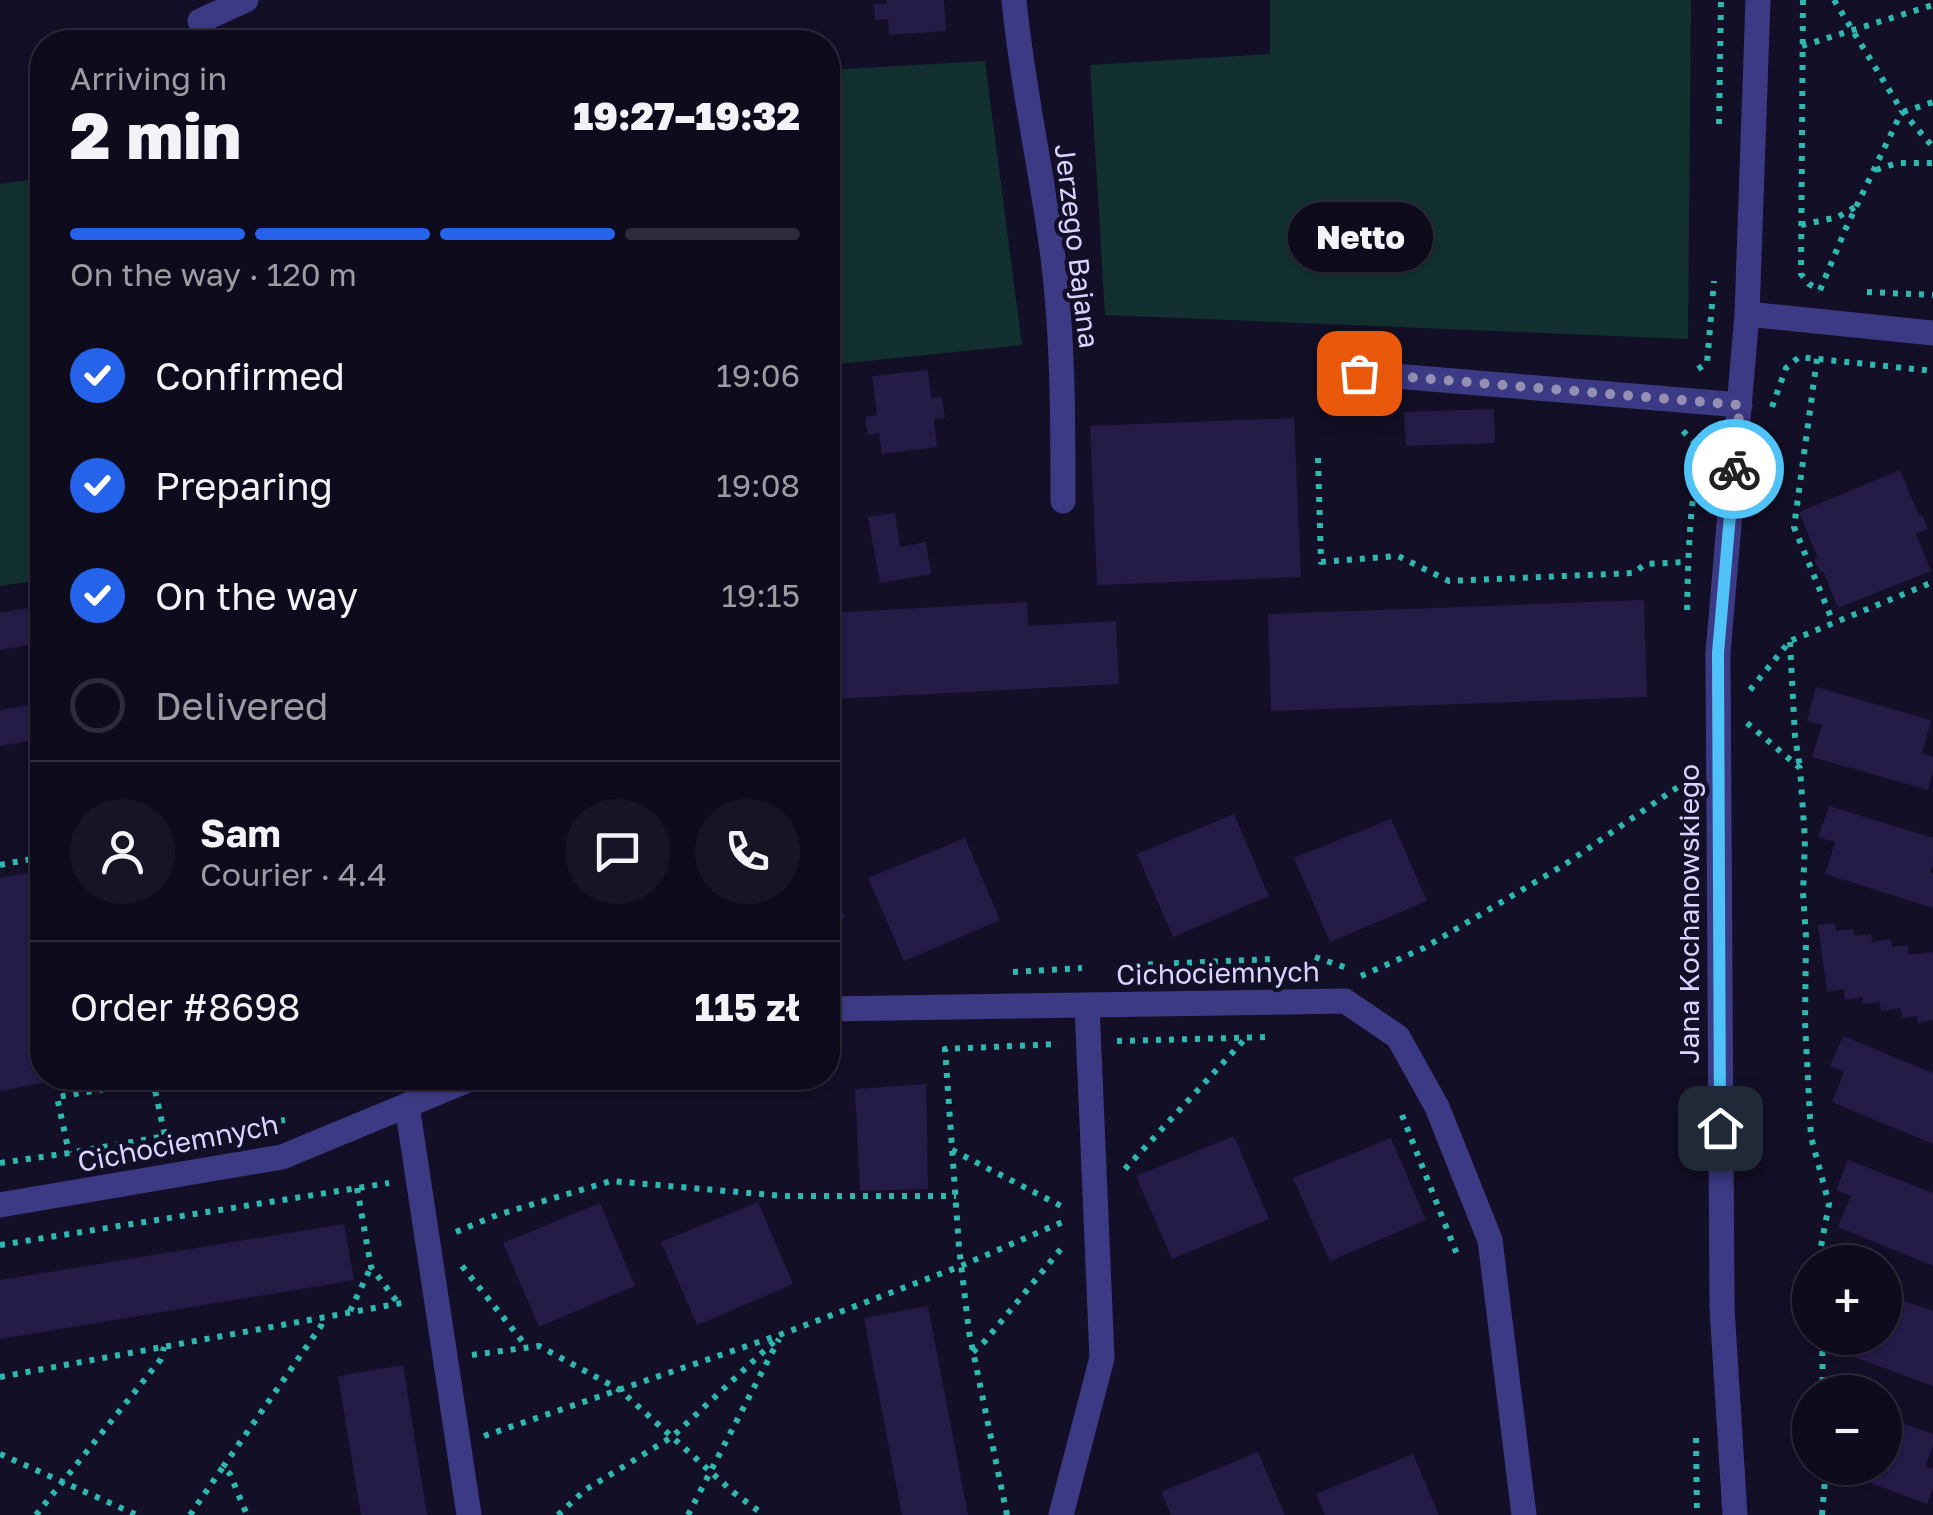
<!DOCTYPE html>
<meta charset="utf-8">
<style>
body{margin:0;font-family:"Golos Text",sans-serif;background:#171425;color:#f1f3f6;height:100vh;display:flex;flex-direction:column;font-size:38px;white-space:nowrap}
*{box-sizing:border-box;margin:0}
p{font-size:32px;color:#9b9ba3}
.icon{flex:none;width:55px;height:55px;fill:none;stroke:currentColor;stroke-width:2;stroke-linecap:round;stroke-linejoin:round}
.map{position:relative;flex:1;overflow:hidden}
.sheet{position:absolute;left:30px;top:30px;width:810px;height:1060px;display:flex;flex-direction:column;background:#0e0b1c;border-radius:40px;box-shadow:0 2px 8px #0004,0 0 0 2px #2e2b3b}
.sheet>*{flex:none}
.controls{position:absolute;left:1792px;top:1245px;display:grid;gap:20px}
.controls a{display:grid;place-items:center;width:110px;height:110px;border-radius:50%;background:#0e0b1c;box-shadow:0 2px 8px #0004,0 0 0 2px #2e2b3b;font-size:50px}
.pin{position:absolute;display:grid;place-items:center;width:85px;height:85px;color:#fff;margin:-42px;border-radius:20px;box-shadow:0 5px 15px #0006}
.courier{position:absolute;display:grid;place-items:center;width:100px;height:100px;margin:-50px;border:8px solid #4fc3f7;border-radius:50%;background:#fff;color:#222;box-shadow:0 2px 12px #0007}
.bubble{position:absolute;height:70px;border-radius:35px;background:#0e0b1c;box-shadow:0 2px 8px #0004,0 0 0 2px #2e2b3b;font-size:32px;font-weight:800;line-height:70px;text-align:center}
.summary em{font-style:normal;font-weight:800}
.summary div{display:flex;flex-direction:column-reverse}
.summary{display:flex;align-items:center;justify-content:space-between;height:170px;padding:0 40px}
h1{font-size:65px;font-weight:800;line-height:75px}
.bar{display:grid;grid-template-columns:repeat(4,1fr);gap:15px 10px;align-content:center;height:120px;padding:0 40px}
.bar i{height:12px;border-radius:8px;background:#2e2b3b}
.bar .selected{background:#2563eb}
.bar p{grid-column:span 4}
.line{display:flex;align-items:center;gap:25px;padding:0 40px;border-top:2px solid #2e2b3b}
.line div{flex:1}
.round{display:grid;place-items:center;flex:none;width:105px;height:105px;border-radius:52px;background:#171425}
ol{padding:0 40px;list-style:none}
li{display:flex;align-items:center;gap:30px;height:110px}
li p{margin-inline-start:auto}
li .icon{padding:10px;border-radius:50%;background:#2563eb;color:#fff;stroke-width:4}
li:last-child{color:#9b9ba3}
li i{width:55px;height:55px;border:5px solid #2e2b3b;border-radius:50%}
.map>svg:first-child{display:block}
.green{fill:#12302f}
.building{fill:#241b47}
.lines{fill:none;stroke-linecap:round;stroke-linejoin:round}
.path{stroke:#2fb8b0;stroke-width:6;stroke-dasharray:5 8;stroke-linecap:butt}
.minor{stroke:#3d3a85;stroke-width:25}
.done{stroke:#948fb3;stroke-width:10;stroke-dasharray:0 18}
.route{stroke:#4fc3f7;stroke-width:12}
.labels{text-anchor:middle;stroke-width:9;stroke-linejoin:round;paint-order:stroke}
.street-label{font-size:28px;fill:#d9d4ff;stroke:#130f26}
</style>
<div class="map">
<svg width="1933" height="1515" viewBox="0 0 1933 1515">
<rect width="100%" height="100%" fill="#130f26"/>
<!-- green -->
<path class="green" d="M1270,0H1691L1688,339L1105,315L1090,65L1270,54Z
M985,61L1022,345L828,365V70Z
M42,178V580L0,586V184Z"/>
<!-- building -->
<path class="building" d="M887,0H944L946,31L889,35L888,19L875,20L874,4H887Z
M928,370L931,398L942,397L945,418L934,419L937,447L882,454L879,433L868,435L865,417L877,415L872,376Z
M1494,409L1495,443L1406,446L1404,412Z
M1294,418L1301,577L1097,585L1090,426Z
M1900,470L1919,516L1922,515L1928,529L1916,534L1931,571L1838,608L1823,571L1821,573L1814,559L1818,558L1799,512Z
M895,513L900,547L926,542L931,574L880,583L868,517Z
M1644,600L1647,697L1271,711L1268,614Z
M1027,602L1028,626L1116,621L1119,684L835,699L830,613Z
M42,606V642L0,650V613Z
M1816,687L1931,720L1922,753L1933,757V771L1928,790L1812,757L1822,725L1807,721Z
M42,703V738L0,746V710Z
M1829,806L1933,838V863L1930,873L1933,874V908L1825,874L1835,842L1818,837Z
M1234,814L1269,896L1173,937L1137,854Z
M1391,819L1427,901L1330,942L1294,858Z
M965,838L1000,920L904,961L868,878Z
M42,870V1078H61V1079L0,1091V878Z
M828,876L845,918L828,925Z
M1835,923L1836,931L1853,929L1855,936L1871,934L1872,942L1891,939L1892,947L1908,945L1909,955L1933,952V1020L1918,1023L1917,1016L1902,1018L1900,1008L1881,1011L1880,1002L1863,1004V997L1845,1000L1844,989L1827,992L1818,925Z
M1843,1036L1933,1073V1144L1832,1102L1844,1072L1830,1066Z
M926,1084L928,1189L860,1191L855,1089Z
M1234,1136L1269,1219L1172,1259L1136,1176Z
M1391,1138L1426,1220L1330,1261L1293,1178Z
M1848,1160L1933,1193V1266L1838,1227L1851,1196L1836,1190Z
M758,1202L793,1284L697,1325L661,1242Z
M600,1203L635,1286L539,1327L503,1243Z
M344,1224L354,1280L0,1339V1280Z
M1885,1294L1933,1311V1386L1843,1353L1849,1338H1885Z
M928,1306L968,1515H902L864,1318Z
M403,1365L427,1515H361L338,1376Z
M1885,1417L1933,1434V1446L1925,1467L1933,1469V1488L1927,1504L1849,1475L1852,1468H1885Z
M1258,1452L1285,1515H1171L1161,1492Z
M1413,1454L1439,1515H1325L1316,1494Z"/>
<g class="lines">
<!-- path -->
<path class="path" d="M1803,0L1801,274L1809,284L1820,290
M1834,0L1902,111L1933,147
M1802,46L1933,5
M1903,112L1933,102
M1719,124L1721,0
M1876,170L1897,163H1933
M1801,225L1838,217L1855,207
M1820,290L1846,228L1902,111
M1867,292L1933,295
M1817,359L1794,527L1833,622
M1698,369L1707,363L1714,281
M1772,407L1786,368L1799,357L1933,371
M1683,431L1701,450C1689,505 1688,560 1687,616
M1318,458L1321,562L1398,556L1449,581L1634,573L1645,564L1688,562
M1790,642L1795,737L1800,768
M1750,690L1790,641L1933,582
M1747,723L1800,768L1805,840L1803,893L1806,937L1805,1022L1811,1137L1829,1204L1818,1262
M0,865L42,857
M1315,957L1347,968
M1135,965L1273,959
M1013,972L1082,968
M1361,976L1424,948L1564,865L1688,780
M1117,1041L1269,1037
M1402,1115L1458,1257
M217,1131L285,1120
M952,1150L1067,1209
M0,1163L69,1153L80,1151L165,1136L153,1081L57,1097L69,1153
M1125,1169L1245,1039
M357,1188L371,1267L398,1303
M456,1232L497,1215L611,1181L784,1196H956
M0,1245L389,1183
M462,1266L527,1347
M350,1311L371,1267
M1822,1338L1823,1392
M973,1352L985,1341L1065,1244
M472,1355L539,1346L620,1390L733,1492L764,1515
M0,1377L407,1302
M484,1436L782,1334L961,1266L1067,1220
M1696,1438L1697,1515
M0,1454L137,1515
M223,1467L321,1326L323,1318
M36,1515L161,1359L164,1347
M190,1515L223,1467L230,1474L247,1515
M558,1515L585,1490L672,1437L778,1338
M688,1515L779,1339
M1007,1515L969,1332L959,1247L945,1049L1059,1044
M1822,1515L1826,1468"/>
<!-- minor -->
<path class="minor" d="M1014,0C1022,86 1042,171 1053,257C1063,338 1063,419 1063,501
M200,21L246,0
M1747,314L1933,333
M1359,373L1740,405
M828,1009L1345,1001L1398,1037L1437,1107L1490,1240L1524,1515
M407,1105L469,1515
M0,1205L282,1157L473,1078
M1061,1515L1102,1358L1087,1005
M1735,1515L1722,1308L1718,653L1747,314L1758,0"/>
</g>
<g class="lines">
<!-- done -->
<path class="done" d="M1359,373L1740,405L1734,469"/>
<!-- route -->
<path class="route" d="M1720,1128L1718,653L1734,469"/>
</g>
<g class="labels">
<!-- street labels -->
<g class="street-label">
<text transform="translate(1077 246) rotate(83)" y="10">Jerzego Bajana</text>
<text transform="translate(1689 914) rotate(-90)" y="10">Jana Kochanowskiego</text>
<text transform="translate(1218 973) rotate(-1)" y="10">Cichociemnych</text>
<text transform="translate(178 1143) rotate(-11)" y="10">Cichociemnych</text>
</g>
</g>
</svg>
<div class="controls">
<a>+</a>
<a>−</a>
</div>
<div class="pin" style="left:1359px;top:373px;background:#ea580c"><svg class="icon" aria-label="bag" viewBox="0 0 24 24"><path d="M5 8h14l-1 12H6zM9 8a3 3 0 0 1 6 0"/></svg></div>
<div class="pin" style="left:1720px;top:1128px;background:#1f2937"><svg class="icon" aria-label="home" viewBox="0 0 24 24"><path d="M3 11l9-7 9 7M6 9v11h12V9"/></svg></div>
<div class="courier" style="left:1734px;top:469px"><svg class="icon" aria-label="bike" viewBox="0 0 24 24"><circle cx="6" cy="16" r="4"/><circle cx="18" cy="16" r="4"/><path d="M6 16l4-8h5l3 8M10 8l3 8H6M13 5h3"/></svg></div>
<div class="bubble" style="left:1288px;top:202px;width:145px">Netto</div>
<section class="sheet">
<div class="summary"><div><h1>2 min</h1><p>Arriving in</p></div><em>19:27–19:32</em></div>
<div class="bar"><i class="selected"></i><i class="selected"></i><i class="selected"></i><i></i><p>On the way · 120 m</p></div>
<ol>
<li><svg class="icon" aria-label="check" viewBox="0 0 24 24"><path d="M5 12l5 5 9-10"/></svg>Confirmed<p>19:06</p></li>
<li><svg class="icon" aria-label="check" viewBox="0 0 24 24"><path d="M5 12l5 5 9-10"/></svg>Preparing<p>19:08</p></li>
<li><svg class="icon" aria-label="check" viewBox="0 0 24 24"><path d="M5 12l5 5 9-10"/></svg>On the way<p>19:15</p></li>
<li><i></i>Delivered</li>
</ol>
<div class="line" style="height:180px"><a class="round"><svg class="icon" aria-label="person" viewBox="0 0 24 24"><circle cx="12" cy="8" r="4"/><path d="M4 21q1-7 8-7t8 7"/></svg></a><div><b>Sam</b><p>Courier · 4.4</p></div><a class="round"><svg class="icon" aria-label="chat" viewBox="0 0 24 24"><path d="M4 5h16v11H9l-5 4z"/></svg></a><a class="round"><svg class="icon" aria-label="phone" viewBox="0 0 24 24"><path d="M5 4h4l2 5-3 2q2 4 5 5l2-3 5 2v4C11 20 4 13 5 4z"/></svg></a></div>
<div class="line" style="height:130px"><div>Order #8698</div><b>115 zł</b></div>
</section>
</div>
